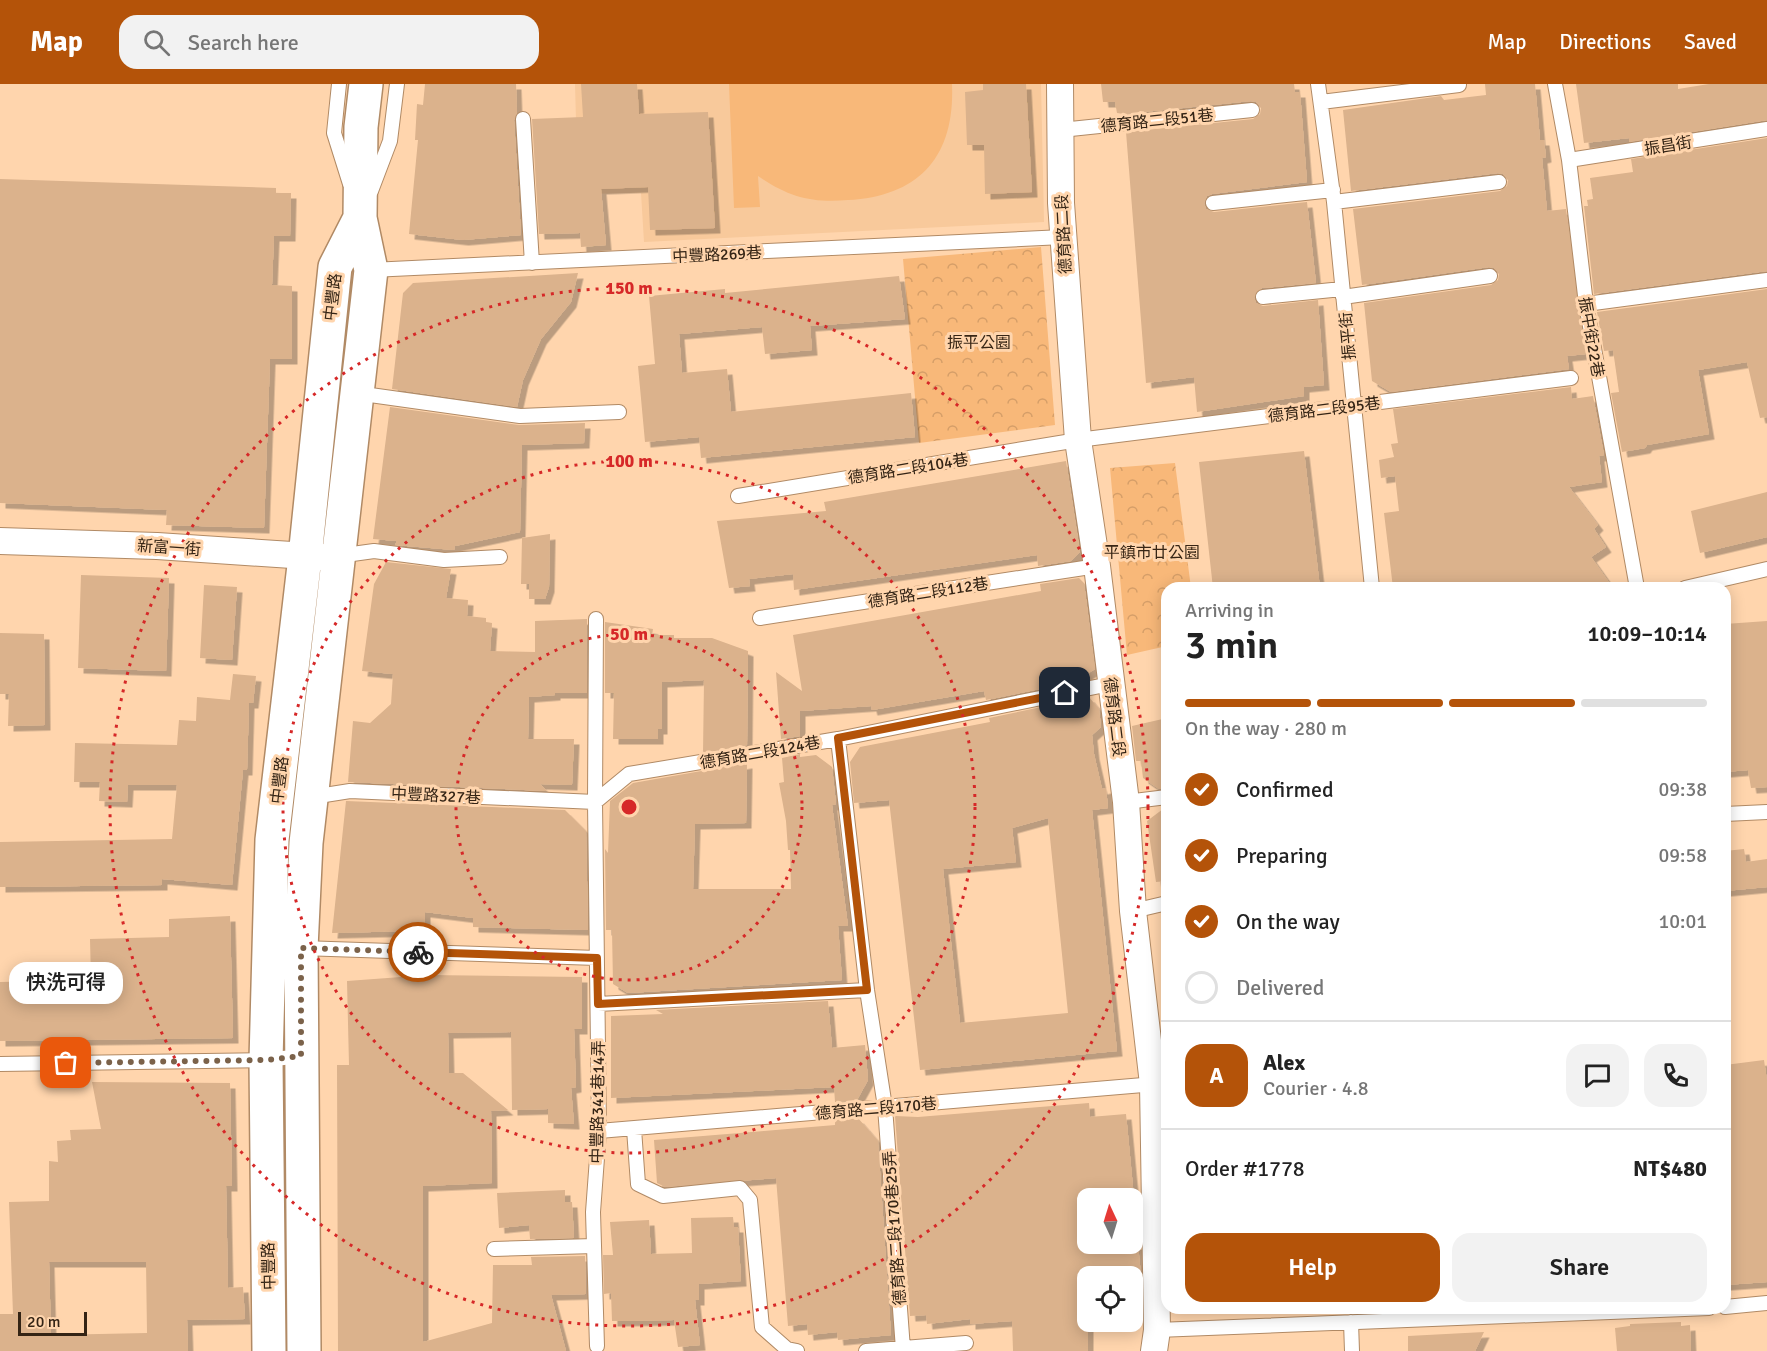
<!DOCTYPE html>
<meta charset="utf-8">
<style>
body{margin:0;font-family:Signika,"Noto Sans TC",sans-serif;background:#f2f2f2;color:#222;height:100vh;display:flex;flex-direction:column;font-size:22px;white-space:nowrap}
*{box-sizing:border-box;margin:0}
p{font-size:20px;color:#767676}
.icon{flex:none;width:33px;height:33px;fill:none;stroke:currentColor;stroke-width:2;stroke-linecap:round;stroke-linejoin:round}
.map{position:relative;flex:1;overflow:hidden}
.drawer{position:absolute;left:1161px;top:498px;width:570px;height:732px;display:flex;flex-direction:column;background:#fff;border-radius:18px;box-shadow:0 3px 15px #0003}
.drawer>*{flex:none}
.needle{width:39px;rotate:356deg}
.controls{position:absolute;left:1077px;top:1104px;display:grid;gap:12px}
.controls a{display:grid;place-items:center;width:66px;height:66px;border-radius:12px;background:#fff;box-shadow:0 3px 15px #0003;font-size:30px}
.scale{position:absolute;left:18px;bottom:15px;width:69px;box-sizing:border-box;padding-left:6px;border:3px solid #342415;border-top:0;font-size:16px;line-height:21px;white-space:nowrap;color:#342415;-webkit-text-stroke:4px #ffd5ad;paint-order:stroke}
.pin{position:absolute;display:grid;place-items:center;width:51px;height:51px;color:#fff;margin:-26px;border-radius:12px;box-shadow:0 3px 9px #0006}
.courier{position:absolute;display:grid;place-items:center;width:60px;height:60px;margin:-30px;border:4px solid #b45309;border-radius:50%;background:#fff;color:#222;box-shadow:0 2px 8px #0007}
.bubble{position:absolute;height:42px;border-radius:18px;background:#fff;box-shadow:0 3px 15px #0003;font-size:20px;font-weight:600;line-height:42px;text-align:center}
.summary em{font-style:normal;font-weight:600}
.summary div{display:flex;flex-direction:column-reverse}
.summary{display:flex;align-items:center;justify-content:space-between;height:102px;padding:0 24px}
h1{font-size:39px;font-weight:600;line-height:45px}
.bar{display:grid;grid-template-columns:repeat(4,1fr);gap:9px 6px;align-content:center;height:72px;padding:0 24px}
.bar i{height:8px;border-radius:4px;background:#e0e0e0}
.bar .active{background:#b45309}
.bar p{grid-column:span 4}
.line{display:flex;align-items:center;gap:15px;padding:0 24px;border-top:2px solid #e0e0e0}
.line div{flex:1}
.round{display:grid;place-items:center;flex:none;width:63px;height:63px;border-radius:18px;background:#f2f2f2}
ol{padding:0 24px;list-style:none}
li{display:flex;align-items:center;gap:18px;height:66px}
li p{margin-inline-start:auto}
li .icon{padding:6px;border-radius:50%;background:#b45309;color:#fff;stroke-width:4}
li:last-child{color:#767676}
li i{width:33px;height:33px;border:3px solid #e0e0e0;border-radius:50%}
.button{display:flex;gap:12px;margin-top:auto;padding:12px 24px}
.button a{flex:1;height:69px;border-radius:18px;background:#b45309;color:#fff;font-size:24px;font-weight:600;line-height:69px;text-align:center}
.button a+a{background:#f2f2f2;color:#222}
header{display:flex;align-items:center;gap:36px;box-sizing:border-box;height:84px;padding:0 30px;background:#b45309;color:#fff}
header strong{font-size:28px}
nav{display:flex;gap:33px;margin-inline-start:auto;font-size:21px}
.search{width:420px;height:54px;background:#f2f2f2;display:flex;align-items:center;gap:15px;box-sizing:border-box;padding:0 21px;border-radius:18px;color:#767676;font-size:22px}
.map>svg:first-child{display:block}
.built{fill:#f8c99b}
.grass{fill:#f8b879}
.forest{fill:url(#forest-crowns)}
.building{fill:#dbb28c;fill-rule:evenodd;filter:url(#shadow)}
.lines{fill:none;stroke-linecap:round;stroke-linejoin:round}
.service-casing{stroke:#b18a65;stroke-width:16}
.minor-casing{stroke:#b18a65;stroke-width:28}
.secondary-casing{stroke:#b18a65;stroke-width:36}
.service{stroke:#fff;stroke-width:14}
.minor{stroke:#fff;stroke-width:26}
.secondary{stroke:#fff;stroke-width:33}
.done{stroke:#7b624a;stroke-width:6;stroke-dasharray:0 10.8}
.route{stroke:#b45309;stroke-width:8}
.ring{fill:none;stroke:#d62828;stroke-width:3;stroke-dasharray:3 6}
.labels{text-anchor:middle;stroke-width:6;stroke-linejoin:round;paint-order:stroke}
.street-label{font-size:16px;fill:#342415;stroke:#ffd5ad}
.park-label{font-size:16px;fill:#382615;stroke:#ffd5ad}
.centre{fill:#d62828;stroke:#ffd5ad;stroke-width:3}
.ring-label{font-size:18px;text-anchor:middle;font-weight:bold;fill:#d62828;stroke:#ffd5ad;stroke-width:6;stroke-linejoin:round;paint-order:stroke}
</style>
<header>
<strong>Map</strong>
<div class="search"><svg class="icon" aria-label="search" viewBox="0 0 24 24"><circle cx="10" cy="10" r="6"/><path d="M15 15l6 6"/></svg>Search here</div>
<nav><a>Map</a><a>Directions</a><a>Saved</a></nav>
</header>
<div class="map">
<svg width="1767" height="1267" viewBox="0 0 1767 1267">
<defs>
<pattern id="forest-crowns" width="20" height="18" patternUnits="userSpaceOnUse" patternTransform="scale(1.5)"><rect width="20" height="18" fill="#f8b879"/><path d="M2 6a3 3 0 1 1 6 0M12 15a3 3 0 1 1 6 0" fill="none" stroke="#d59e68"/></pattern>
<filter id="shadow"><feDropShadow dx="5.5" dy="5.5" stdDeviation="0" flood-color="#0004"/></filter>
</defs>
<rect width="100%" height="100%" fill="#ffd5ad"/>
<!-- built -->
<path class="built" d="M575,0H1041L1044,138L644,158L641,109L578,110Z"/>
<!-- grass -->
<path class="grass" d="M729,0H952C955,72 920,112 848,116C811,119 789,113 758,92L760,123L734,124Z"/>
<!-- forest -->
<path class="forest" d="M1041,163L1055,341L919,359L903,175Z
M1175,379L1191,504H1167V562L1127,571L1110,384Z"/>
<!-- building -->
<path class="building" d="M425,0H516L517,29L514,36L521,151L463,156L409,150L418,56H415L417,20L423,21Z
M581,0H637L639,30L708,28L715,144L650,146L648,103L601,105L606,161L581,163L580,149L539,150L532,35L583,33Z
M983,0H1026L1032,108L985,110L984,61H967L965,8L983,6Z
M1101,0H1294L1295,8H1300L1307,98L1212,110L1207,112L1204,119L1206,125L1214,128L1307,118L1316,199L1262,204L1254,213L1256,219L1263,222L1318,216L1324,301L1304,303V312L1197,328L1194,293L1146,299L1126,48L1253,35L1260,30L1261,24L1256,18L1251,17L1124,30L1117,29L1115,18H1103Z
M1485,0H1535L1540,56H1544L1546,73L1542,74L1547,127L1566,125L1586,270L1567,272L1569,285L1391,308L1372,297L1364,219L1491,201L1498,196L1499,190L1494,184L1489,183L1362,201L1353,125L1500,107L1507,102L1508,96L1503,90L1498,89L1351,107L1343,26L1441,12L1444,16L1486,11Z
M1576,0H1678V5L1709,0H1767V36L1629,58V54L1584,59Z
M1767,54V187L1594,210L1584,122H1588L1587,116L1593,115L1590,94L1633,88L1631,75Z
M0,95L276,104V109H291L290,152H274L272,201L292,202V275H270L264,444L166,441L167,426L0,419Z
M578,189L571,218L541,255L523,296L517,323L392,305L403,209L413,199Z
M899,192L905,235L810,242L812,266L765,270L762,243L679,250L682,289L727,285L731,328L911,309L915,353L701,374L699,353L645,358L638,282L655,280L649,212L725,205V209Z
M1767,205V333L1760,334L1747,278L1698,286L1709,350L1647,361L1645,364L1622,368L1611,309L1619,308L1613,266L1604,267L1597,228Z
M1571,303L1572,315L1593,312L1604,371L1599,372L1602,398L1569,403L1598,441L1594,445L1606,463L1591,473L1613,504H1393L1384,429L1399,427L1395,392L1381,394L1379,376L1394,373L1391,360L1398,359L1393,325Z
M390,323L519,341L585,339L584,359L522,361L520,448L455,462L454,466L395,461L397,457L373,455Z
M1304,367L1320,504H1213L1199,378Z
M1066,377L1080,468L1071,477L1038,482L1037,471L794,506L793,490L749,495L750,502L729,504L717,437L826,427L824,418Z
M1767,408V453L1700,469L1691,427Z
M550,450L549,503L545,515H529V500H521L522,454Z
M386,478L451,485L446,514L468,516L467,532L486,534V538L492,539L490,567L535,568V537L587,535V609H555V611L529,613L528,655H574L572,701L540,700L547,707L348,698L353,637L370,639L391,620L393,590L362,587L374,500Z
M81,491L169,494L166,587L78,584Z
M1079,494L1084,499L1095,585L1074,598L986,616L984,607L872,626L871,622L800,627V652L781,655L776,588L802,607L793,551L1041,507L1040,500Z
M204,501L237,503L232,576L200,574Z
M1767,537V703L1751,704L1748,686L1725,688V540Z
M605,538L653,545L652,551H674V554H712L748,567L747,661L703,669L704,596L662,598V645H658V655H613L614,609H605Z
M0,549L44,550L45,641L8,642L9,610H0Z
M233,590L256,592L253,619H249L247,686H243L232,801L162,795V801L0,803V758L172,755L177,701H128L127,718L99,717L100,698H74L75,659L177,661L179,636L196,637L197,613L230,616Z
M1089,613L1099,625L1101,643L1092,651L1094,670L1102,705L1106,704L1108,724L1092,726L1117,967L920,986L889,716L854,719L850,678L860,663L990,638L989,634ZM1048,734L1068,929L960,939L943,785L1016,778L1012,744Z
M1167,634V704L1159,705L1143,694L1141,677H1136L1132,642Z
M800,670V673L816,671L832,683L836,720L832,721L848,842H838L842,896L628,909L613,900L612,846H606L605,765L608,769L610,717L633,699L747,679L746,739L695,740L693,805H791L790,766H788L786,737L779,699L784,698L782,674Z
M346,717L565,726L586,747L588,846L473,843V834L425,828V843H413L412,847L332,849Z
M1167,722V797L1156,798L1147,737Z
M1744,765L1746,778L1767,775V803L1725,807V767Z
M230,832L233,954L0,957V898L91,896L90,855L169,853V835Z
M428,891L582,893V945H574L576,1003L571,1004L574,1040L548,1039V1025L512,1026L511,948L448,949L449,989H463L508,1026L491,1027L492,1099L423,1102V1258L492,1239L493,1181H532L531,1173L585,1172L586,1210L551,1211L566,1267H338L337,981H349L347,897Z
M828,917L832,964L865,961L868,996L857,1016L835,1018L834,1003L611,1014V932L663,930L656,926Z
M1764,976L1767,997V1198L1725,1201V981Z
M92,998L230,999L232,1102H226L228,1204L243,1203L245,1235L187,1236L188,1267H0V1230H13L9,1118L49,1117V1077L58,1078L57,1057L71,1056L70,1046L101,1045ZM49,1178H146L147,1249L51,1251Z
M1089,1019L1090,1033L1126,1030L1134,1114H1082L1086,1160H1138L1141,1192H1088V1267H1013L1012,1237L970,1240V1235L927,1240L926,1231L910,1232L895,1032L918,1033Z
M858,1034L878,1057L891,1251L838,1256L837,1248L808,1251L807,1240L788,1242L776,1094L665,1103L657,1099L654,1056L835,1041V1036Z
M565,1106V1118H572L574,1154L530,1155L529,1141L499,1144L497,1109Z
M733,1133L734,1143H738L741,1197L699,1200V1216H695L700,1261L678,1263L674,1236L612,1237L611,1209L604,1210L603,1171H613L610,1138L649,1136L651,1170L692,1169L691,1134Z
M1681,1238V1242L1690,1241L1691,1267H1617L1615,1244L1630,1242V1240Z
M1484,1248L1475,1267H1408V1252Z"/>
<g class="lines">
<!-- service casing -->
<g class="service-casing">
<path id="service" d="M339,0L334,49L350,100
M1318,0L1334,118L1372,504
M1555,0L1569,76L1586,220L1637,504
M1321,18L1459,1
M523,35L532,179
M1061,46L1252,26
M1569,76L1767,45
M371,107L390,57L397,0
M1334,118L1499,98
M1213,119L1333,106
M371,186L1063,153
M1263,213L1342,205
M1343,213L1490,192
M1586,220L1767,196
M356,309L520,332L619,328
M738,412L1078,356L1571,294
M338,472L374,467L444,476L500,473
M1685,504L1767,485
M760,534L1097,482
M596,535L595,718L599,1047L593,1128L597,1262
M838,655L867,906L885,1023L903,1265
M312,713L350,707L595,718
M595,718L629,690L838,655L1110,600
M1126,718L1167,713
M1725,730L1767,728
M1133,827L1167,819
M301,864L597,874
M598,920L867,906
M0,980L266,976L301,972
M634,1045L638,1100L663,1112L740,1104L750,1116L762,1243L787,1265L797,1267
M599,1047L1167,999
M494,1165L594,1162
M1725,1223L1767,1219
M1351,1238L1352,1267
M1157,1246L1709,1224
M866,1267L966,1259"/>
</g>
<!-- minor casing -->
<g class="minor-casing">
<path id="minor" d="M1060,0L1061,119L1078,356L1097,482L1126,718L1133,827L1153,1000L1157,1246L1154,1267
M0,457L157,462L322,473"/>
</g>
<!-- secondary casing -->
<g class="secondary-casing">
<path id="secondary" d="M269,1267L266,976L272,756L305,473L335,183L360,134
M304,1267L301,864L306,759L371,186L360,134L361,43L366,0"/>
</g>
<!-- service -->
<use href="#service" class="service"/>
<!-- minor -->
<use href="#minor" class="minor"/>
<!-- secondary -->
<use href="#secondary" class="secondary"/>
</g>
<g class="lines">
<!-- done -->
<path class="done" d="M66,979L266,976L301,972V864L418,868"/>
<!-- route -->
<path class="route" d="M418,868L597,874L598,920L867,906L838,654L1065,609"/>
</g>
<!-- distance rings -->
<g class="ring">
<circle cx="629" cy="723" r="173"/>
<circle cx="629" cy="723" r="346"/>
<circle cx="629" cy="723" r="519"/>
</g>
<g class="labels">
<!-- street labels -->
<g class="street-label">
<text transform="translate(1157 36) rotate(-6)" y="6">德育路二段51巷</text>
<text transform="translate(1668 61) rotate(-9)" y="6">振昌街</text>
<text transform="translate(1063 150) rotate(-93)" y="6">德育路二段</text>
<text transform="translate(717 170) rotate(-3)" y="6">中豐路269巷</text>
<text transform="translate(332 213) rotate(-83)" y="6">中豐路</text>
<text transform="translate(1347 252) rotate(-95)" y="6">振平街</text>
<text transform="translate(1592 253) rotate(80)" y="6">振中街22巷</text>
<text transform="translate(1324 325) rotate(-7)" y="6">德育路二段95巷</text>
<text transform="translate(908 384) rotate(-9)" y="6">德育路二段104巷</text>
<text transform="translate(169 463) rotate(4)" y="6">新富一街</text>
<text transform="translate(928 508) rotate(-9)" y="6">德育路二段112巷</text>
<text transform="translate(1115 633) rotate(83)" y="6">德育路二段</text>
<text transform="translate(760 668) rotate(-10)" y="6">德育路二段124巷</text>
<text transform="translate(279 696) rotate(-83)" y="6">中豐路</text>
<text transform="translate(436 711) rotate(3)" y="6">中豐路327巷</text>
<text transform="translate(597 1018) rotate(-89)" y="6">中豐路341巷14弄</text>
<text transform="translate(876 1024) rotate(-5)" y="6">德育路二段170巷</text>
<text transform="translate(894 1144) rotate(-94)" y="6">德育路二段170巷25弄</text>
<text transform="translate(268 1182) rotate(-91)" y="6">中豐路</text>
</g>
<!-- park labels -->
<g class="park-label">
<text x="979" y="264">振平公園</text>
<text x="1152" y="474">平鎮市廿公園</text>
</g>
</g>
<circle cx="629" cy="723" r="9" class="centre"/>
<g class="ring-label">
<text x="629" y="210">150 m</text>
<text x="629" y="383">100 m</text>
<text x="629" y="556">50 m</text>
</g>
</svg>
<div class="controls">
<a><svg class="needle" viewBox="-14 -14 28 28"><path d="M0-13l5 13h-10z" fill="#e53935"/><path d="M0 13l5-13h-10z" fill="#767676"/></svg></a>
<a><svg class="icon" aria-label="locate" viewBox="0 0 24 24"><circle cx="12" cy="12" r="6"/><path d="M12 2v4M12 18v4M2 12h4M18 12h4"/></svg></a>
</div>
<div class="scale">20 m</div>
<div class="pin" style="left:66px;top:979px;background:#ea580c"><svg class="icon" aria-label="bag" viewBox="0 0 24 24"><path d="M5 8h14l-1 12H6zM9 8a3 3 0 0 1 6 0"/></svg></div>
<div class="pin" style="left:1065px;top:609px;background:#1f2937"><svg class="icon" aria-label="home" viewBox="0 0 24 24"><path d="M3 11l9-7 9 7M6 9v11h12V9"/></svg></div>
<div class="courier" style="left:418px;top:868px"><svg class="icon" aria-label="bike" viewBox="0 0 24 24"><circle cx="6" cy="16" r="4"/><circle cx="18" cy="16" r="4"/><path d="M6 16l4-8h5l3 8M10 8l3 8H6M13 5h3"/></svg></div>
<div class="bubble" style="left:9px;top:878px;width:114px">快洗可得</div>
<section class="drawer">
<div class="summary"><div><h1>3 min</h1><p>Arriving in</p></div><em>10:09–10:14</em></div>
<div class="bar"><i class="active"></i><i class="active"></i><i class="active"></i><i></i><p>On the way · 280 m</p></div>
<ol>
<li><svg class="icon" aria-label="check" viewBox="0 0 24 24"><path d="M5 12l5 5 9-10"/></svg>Confirmed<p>09:38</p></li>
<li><svg class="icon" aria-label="check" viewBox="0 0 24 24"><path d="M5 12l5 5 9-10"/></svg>Preparing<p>09:58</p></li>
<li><svg class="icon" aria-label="check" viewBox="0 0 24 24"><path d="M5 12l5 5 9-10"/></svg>On the way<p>10:01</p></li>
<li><i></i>Delivered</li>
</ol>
<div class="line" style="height:108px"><b class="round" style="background:#b45309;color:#fff">A</b><div><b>Alex</b><p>Courier · 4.8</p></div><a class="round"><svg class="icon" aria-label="chat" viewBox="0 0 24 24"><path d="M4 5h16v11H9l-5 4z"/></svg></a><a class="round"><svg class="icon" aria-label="phone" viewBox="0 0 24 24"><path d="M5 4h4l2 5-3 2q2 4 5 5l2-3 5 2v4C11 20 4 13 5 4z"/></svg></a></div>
<div class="line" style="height:78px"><div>Order #1778</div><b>NT$480</b></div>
<div class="button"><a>Help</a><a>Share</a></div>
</section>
</div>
